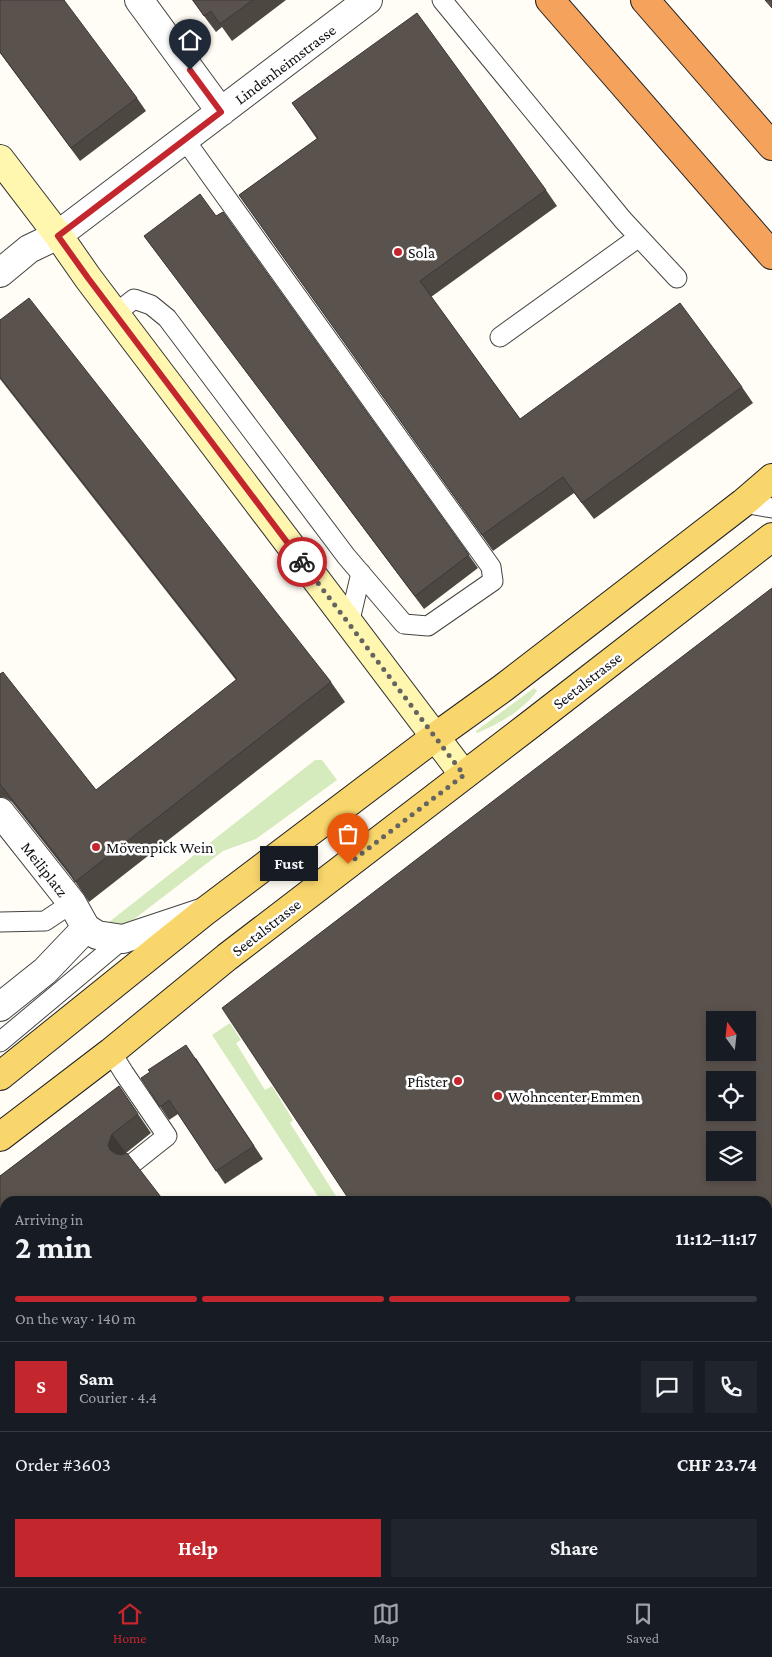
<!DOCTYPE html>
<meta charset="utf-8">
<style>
body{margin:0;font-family:"Crimson Pro",serif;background:#20242c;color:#f1f3f6;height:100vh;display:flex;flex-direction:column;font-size:19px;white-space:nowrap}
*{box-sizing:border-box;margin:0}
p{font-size:16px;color:#9ea1a6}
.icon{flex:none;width:28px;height:28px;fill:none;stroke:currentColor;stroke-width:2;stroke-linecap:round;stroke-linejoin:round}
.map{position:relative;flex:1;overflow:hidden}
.side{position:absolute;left:0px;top:1196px;width:772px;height:391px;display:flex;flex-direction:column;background:#171b24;border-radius:15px 15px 0 0;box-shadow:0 2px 8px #0003}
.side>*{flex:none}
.needle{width:32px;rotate:345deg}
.buttons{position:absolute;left:706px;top:1011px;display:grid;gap:10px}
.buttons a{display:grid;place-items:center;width:50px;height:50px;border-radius:0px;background:#171b24;box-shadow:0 2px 8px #0003;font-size:25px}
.pin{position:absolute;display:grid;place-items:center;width:42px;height:42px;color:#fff;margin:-51px -21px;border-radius:50% 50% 50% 0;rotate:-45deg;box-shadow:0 0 5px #0007}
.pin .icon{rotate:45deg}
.courier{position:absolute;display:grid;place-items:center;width:50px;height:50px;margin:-25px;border:4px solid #c4262e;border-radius:50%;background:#fff;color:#222;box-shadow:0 1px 6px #0007}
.bubble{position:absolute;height:35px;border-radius:0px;background:#171b24;box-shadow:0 2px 8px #0003;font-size:16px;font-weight:700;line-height:35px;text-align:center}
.head em{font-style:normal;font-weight:700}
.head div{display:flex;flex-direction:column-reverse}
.head{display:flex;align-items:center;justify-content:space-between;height:85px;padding:0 15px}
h1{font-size:32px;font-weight:700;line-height:38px}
.bar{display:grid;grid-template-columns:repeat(4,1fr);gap:8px 5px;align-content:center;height:60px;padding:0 15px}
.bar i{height:6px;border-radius:4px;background:#363941}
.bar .selected{background:#c4262e}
.bar p{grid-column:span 4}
.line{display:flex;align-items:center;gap:12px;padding:0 15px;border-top:1px solid #363941}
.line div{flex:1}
.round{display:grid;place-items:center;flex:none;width:52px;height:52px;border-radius:0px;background:#20242c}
.cta{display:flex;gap:10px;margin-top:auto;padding:10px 15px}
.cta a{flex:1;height:58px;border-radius:0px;background:#c4262e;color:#fff;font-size:20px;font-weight:700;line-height:58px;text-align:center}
.cta a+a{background:#20242c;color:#f1f3f6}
.menu{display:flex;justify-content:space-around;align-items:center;height:70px;border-top:1px solid #363941;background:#171b24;font-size:14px;color:#9ea1a6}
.menu a{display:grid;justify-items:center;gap:2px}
.menu .selected{color:#c4262e}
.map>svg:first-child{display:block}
.green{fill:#d5ebbd}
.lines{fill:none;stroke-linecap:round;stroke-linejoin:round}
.lane-casing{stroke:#444;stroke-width:21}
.street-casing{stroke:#444;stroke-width:30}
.secondary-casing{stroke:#333;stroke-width:30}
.primary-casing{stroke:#222;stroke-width:30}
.highway-casing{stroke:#222;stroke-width:30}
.lane{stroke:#fff;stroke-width:19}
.street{stroke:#fff;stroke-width:28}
.secondary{stroke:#fff6b0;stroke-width:28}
.primary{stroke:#f9d66b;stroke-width:28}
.highway{stroke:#f5a25d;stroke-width:28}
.wall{fill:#4d4742}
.shaded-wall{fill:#3f3936}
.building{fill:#5a524d;stroke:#3f3936;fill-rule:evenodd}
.done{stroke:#646461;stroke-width:5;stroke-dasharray:0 9}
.route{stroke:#c4262e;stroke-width:6}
.poi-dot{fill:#c4262e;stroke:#fff;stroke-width:2}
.labels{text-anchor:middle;stroke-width:5;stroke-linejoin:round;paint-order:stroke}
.street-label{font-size:16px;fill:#111;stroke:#fff}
.poi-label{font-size:16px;fill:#111;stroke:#fff;text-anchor:start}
</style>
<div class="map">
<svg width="772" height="1587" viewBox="0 0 772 1587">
<rect width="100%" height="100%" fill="#fffdf5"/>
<!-- green -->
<path class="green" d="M534,688L537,691C523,710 498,725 477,733L476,731Z
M315,760H322L337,780L256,839L223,851L133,920L114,927L104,926Z
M230,1023L241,1040L236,1043L265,1090L272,1086L293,1120L290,1123L339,1201H321L212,1035Z
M568,1583H602L605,1587H571Z"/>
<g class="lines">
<!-- lane casing -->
<g class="lane-casing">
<path id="lane" d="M442,0L623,220L677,278
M115,314L134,299L151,305L167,318L346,556L404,624L428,626L493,581L491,567L185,140
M500,337L639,237
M743,503L772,508
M349,624L361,573
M0,922L45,921L72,903
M0,1042L123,939
M111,1052L124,1073L167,1136L133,1163
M0,1246L5,1247"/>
</g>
<!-- street casing -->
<g class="street-casing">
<path id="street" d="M139,0L221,112
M0,273L29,249L58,235L368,0
M0,812L72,903L86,928L97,935L123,939L201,913
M0,1007L45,971L86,928
M456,1587L461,1582"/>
</g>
<!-- secondary casing -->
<g class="secondary-casing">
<path id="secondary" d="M0,159L58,235L88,278L464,775"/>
</g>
<!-- primary casing -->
<g class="primary-casing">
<path id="primary" d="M0,1076L204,912L435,737L503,688L743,503L772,478
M0,1137L111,1052L227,957L531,724L772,537"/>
</g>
<!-- highway casing -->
<g class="highway-casing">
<path id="highway" d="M550,0L772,255
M645,0L772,146"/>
</g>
<!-- lane -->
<use href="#lane" class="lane"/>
<!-- street -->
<use href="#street" class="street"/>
<!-- secondary -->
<use href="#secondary" class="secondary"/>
<!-- primary -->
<use href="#primary" class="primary"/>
<!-- highway -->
<use href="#highway" class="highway"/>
</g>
<!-- wall -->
<path class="wall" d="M0,0L137,98L146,111L80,161L0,53Z
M192,0H286L232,41L222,27L216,32Z
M292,103L546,190L557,206L431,297L520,419L742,387L753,403L594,519L574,493L493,551L239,195L317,139Z
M223,212L478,568L424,609L144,236L216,216Z
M0,320L331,682L345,702L89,902L76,883L12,802L6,798L0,797V674L96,790L236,680L0,379Z
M196,1058L263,1159L225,1184L178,1114L169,1120L141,1078Z
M119,1086L151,1133L126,1153L5,1201V1236L4,1235L0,1230V1176Z
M300,1582H384L378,1587H303Z"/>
<!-- shaded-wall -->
<path class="shaded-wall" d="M112,1134L126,1153L122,1164L110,1150L108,1145Z"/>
<!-- building -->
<path class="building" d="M0,0H64L137,98L71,148L0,52Z
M193,0H253L220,24L211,11L204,16Z
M765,0H772V8Z
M417,13L546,190L420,281L520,419L680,303L742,387L582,503L563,477L482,535L239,195L318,138L292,103Z
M200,194L216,216L223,212L469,555L415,596L144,236Z
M29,298L331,682L75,882L70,873L0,784V674L3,672L96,790L237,679L0,377V320Z
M772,588V1587H605L602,1582H768V1201H350L222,1008ZM715,1020H748V1052H715ZM715,1080H748V1112H715ZM715,1140H748V1172H715Z
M186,1045L254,1146L216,1171L169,1100L160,1107L141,1078L150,1072L148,1070Z
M119,1086L138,1114L112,1134L108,1145L110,1150L116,1154L122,1155L127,1153L164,1201H5V1235L2,1231V1225L0,1221V1176Z
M5,1468V1582H169L173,1587H0V1472Z
M301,1582H336L330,1587H305Z"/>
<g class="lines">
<!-- done -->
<path class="done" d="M302,562L464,775L348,864"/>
<!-- route -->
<path class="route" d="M190,70L221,112L58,236L88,278L302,562"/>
</g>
<!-- markers -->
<g class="poi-dot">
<circle cx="398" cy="252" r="5"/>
<circle cx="96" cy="847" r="5"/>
<circle cx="458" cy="1081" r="5"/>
<circle cx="498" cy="1096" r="5"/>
</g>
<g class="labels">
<!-- street labels -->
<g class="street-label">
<text transform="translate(285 64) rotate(-37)" y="6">Lindenheimstrasse</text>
<text transform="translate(587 680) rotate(-38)" y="6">Seetalstrasse</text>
<text transform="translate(45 869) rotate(52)" y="6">Meiliplatz</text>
<text transform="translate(266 927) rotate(-38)" y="6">Seetalstrasse</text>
</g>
<!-- poi labels -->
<g class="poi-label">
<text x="408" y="258">Sola</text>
<text x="106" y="853">Mövenpick Wein</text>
<text x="448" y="1087" text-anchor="end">Pfister</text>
<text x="508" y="1102">Wohncenter Emmen</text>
</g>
</g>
</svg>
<div class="buttons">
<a><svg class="needle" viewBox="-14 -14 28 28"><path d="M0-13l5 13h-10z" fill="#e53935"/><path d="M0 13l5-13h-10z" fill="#9ea1a6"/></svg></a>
<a><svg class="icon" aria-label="locate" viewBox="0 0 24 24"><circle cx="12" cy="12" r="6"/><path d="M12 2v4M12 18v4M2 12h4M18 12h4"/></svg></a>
<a><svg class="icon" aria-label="layers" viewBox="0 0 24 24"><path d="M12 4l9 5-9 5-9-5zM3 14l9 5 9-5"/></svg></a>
</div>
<div class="pin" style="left:348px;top:864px;background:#ea580c"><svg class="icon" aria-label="bag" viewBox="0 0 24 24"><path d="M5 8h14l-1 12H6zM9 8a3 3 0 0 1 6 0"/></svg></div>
<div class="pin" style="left:190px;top:70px;background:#1f2937"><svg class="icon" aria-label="home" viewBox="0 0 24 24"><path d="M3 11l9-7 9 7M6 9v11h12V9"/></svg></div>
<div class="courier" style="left:302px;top:562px"><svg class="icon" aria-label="bike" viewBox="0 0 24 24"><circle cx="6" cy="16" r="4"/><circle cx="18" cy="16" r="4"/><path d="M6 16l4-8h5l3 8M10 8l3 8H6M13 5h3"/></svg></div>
<div class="bubble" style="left:260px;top:846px;width:58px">Fust</div>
<section class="side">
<div class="head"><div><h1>2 min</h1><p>Arriving in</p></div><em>11:12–11:17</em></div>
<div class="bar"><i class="selected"></i><i class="selected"></i><i class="selected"></i><i></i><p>On the way · 140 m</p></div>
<div class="line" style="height:90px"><b class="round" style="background:#c4262e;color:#fff">S</b><div><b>Sam</b><p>Courier · 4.4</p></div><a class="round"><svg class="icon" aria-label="chat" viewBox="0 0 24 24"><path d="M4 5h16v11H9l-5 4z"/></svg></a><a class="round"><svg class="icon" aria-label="phone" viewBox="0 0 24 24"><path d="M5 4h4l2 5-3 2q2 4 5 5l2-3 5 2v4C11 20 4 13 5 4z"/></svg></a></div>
<div class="line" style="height:65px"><div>Order #3603</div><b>CHF 23.74</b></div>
<div class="cta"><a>Help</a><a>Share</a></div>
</section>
</div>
<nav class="menu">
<a class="selected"><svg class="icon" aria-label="home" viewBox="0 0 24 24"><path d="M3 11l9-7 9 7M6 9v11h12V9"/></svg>Home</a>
<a><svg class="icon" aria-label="map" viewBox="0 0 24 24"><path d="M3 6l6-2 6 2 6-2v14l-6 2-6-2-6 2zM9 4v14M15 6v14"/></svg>Map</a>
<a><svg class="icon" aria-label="saved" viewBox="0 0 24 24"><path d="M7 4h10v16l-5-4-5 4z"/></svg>Saved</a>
</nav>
